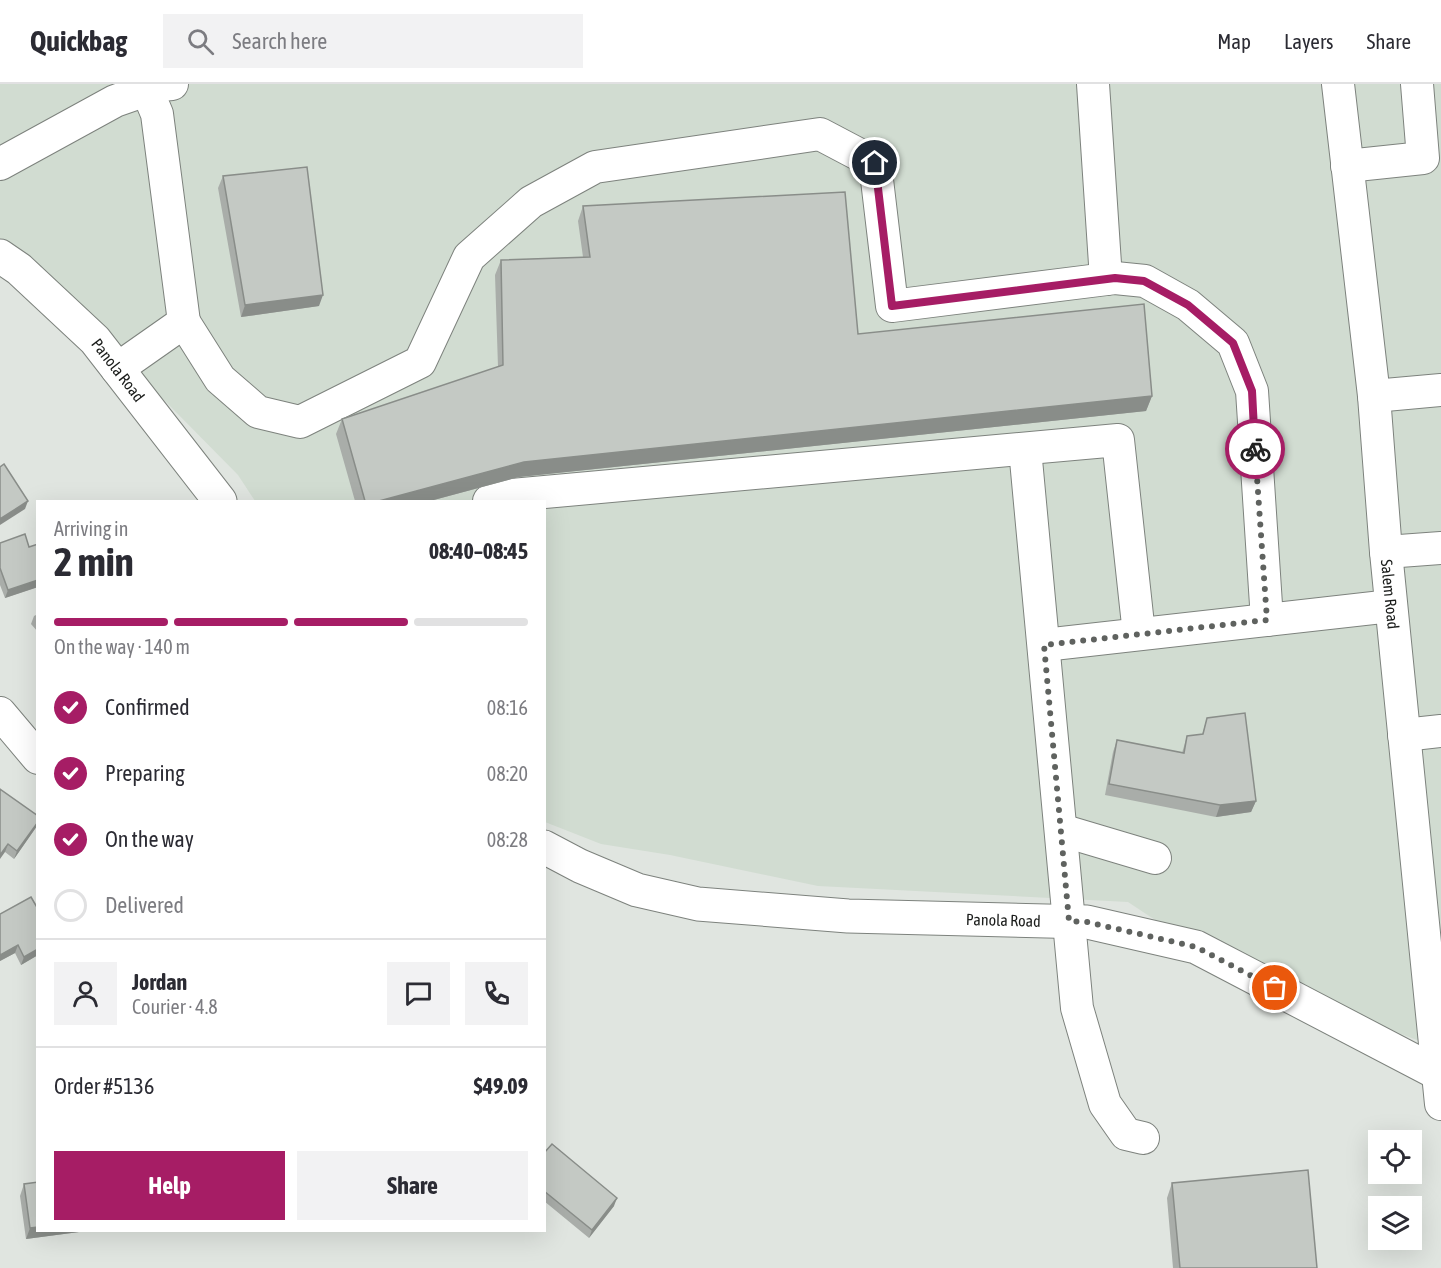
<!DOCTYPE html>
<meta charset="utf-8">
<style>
body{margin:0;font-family:"Asap Condensed",sans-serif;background:#f2f2f3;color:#2b2b33;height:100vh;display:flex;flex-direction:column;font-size:22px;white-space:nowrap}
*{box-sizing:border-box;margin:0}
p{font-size:20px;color:#7c7c81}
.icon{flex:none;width:33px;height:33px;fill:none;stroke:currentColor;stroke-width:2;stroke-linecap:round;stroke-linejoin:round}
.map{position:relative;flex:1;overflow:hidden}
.sheet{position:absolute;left:36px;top:416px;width:510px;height:732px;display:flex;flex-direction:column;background:#fff;border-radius:0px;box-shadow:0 6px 24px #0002}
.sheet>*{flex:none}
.tools{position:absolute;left:1368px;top:1046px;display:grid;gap:12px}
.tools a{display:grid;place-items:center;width:54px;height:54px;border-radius:0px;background:#fff;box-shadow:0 6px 24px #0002;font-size:30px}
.pin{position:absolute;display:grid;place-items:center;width:51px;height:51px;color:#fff;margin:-26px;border:3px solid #fff;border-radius:50%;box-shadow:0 2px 6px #0007}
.courier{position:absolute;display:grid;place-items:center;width:60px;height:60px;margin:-30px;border:4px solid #a61d65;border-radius:50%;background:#fff;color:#222;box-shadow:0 2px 8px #0007}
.summary em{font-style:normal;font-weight:700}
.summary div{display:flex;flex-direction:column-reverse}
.summary{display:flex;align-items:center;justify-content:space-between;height:102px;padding:0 18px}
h1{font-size:39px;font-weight:700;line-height:45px}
.bar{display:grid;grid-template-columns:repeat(4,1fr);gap:9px 6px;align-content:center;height:72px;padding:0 18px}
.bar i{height:8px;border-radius:4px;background:#e1e1e2}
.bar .selected{background:#a61d65}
.bar p{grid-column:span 4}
.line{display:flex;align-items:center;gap:15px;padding:0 18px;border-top:2px solid #e1e1e2}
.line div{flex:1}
.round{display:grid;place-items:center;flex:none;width:63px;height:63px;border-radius:0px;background:#f2f2f3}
ol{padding:0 18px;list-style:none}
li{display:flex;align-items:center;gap:18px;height:66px}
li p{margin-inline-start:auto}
li .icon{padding:6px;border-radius:50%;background:#a61d65;color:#fff;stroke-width:4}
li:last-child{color:#7c7c81}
li i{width:33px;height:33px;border:3px solid #e1e1e2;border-radius:50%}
.cta{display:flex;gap:12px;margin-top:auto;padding:12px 18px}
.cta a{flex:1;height:69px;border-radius:0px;background:#a61d65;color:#fff;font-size:24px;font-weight:700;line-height:69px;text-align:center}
.cta a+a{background:#f2f2f3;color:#2b2b33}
header{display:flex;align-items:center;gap:36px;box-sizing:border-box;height:84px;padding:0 30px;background:#fff;border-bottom:2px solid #e1e1e2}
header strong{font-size:28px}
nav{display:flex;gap:33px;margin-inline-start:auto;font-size:21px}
.search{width:420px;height:54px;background:#f2f2f3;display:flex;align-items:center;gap:15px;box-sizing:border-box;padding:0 21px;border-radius:0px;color:#7c7c81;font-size:22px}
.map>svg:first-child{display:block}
.built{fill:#d1dcd1}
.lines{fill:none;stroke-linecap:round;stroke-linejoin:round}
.minor-casing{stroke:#7d827d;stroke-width:34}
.major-casing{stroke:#7d827d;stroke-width:35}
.minor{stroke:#fff;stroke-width:32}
.major{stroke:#fff;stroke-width:33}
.wall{fill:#a9ada9}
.shaded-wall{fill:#898d89}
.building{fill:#c4c9c4;stroke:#898d89;stroke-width:1.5}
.done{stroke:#5f625f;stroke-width:6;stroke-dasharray:0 10.8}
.route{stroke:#a61d65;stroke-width:8}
.labels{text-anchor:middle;stroke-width:4.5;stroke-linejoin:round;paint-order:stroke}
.street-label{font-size:16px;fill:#1a1c1a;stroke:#fff}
</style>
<header>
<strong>Quickbag</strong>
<div class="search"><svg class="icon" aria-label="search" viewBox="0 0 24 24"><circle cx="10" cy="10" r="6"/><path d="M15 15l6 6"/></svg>Search here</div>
<nav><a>Map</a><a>Layers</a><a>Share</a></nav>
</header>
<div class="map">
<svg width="1441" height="1184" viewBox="0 0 1441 1184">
<rect width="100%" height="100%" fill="#e0e5e0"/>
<!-- built -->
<path class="built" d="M0,0H1441V965L1232,887L1128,818L818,802L670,771L601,760L545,738L544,417H255L238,391L167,319L0,178Z"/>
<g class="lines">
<!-- minor casing -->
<g class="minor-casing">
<g id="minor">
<path d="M1093,0L1106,195"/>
<path id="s1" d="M1338,0L1374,312L1386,468L1441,1020"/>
<path d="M147,6L157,30L184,238"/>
<path d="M0,80L115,17L161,1L172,0"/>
<path d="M1347,82L1423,74L1417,0"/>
<path d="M117,285L184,238L220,295L258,328L300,338L420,278L469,173L531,118L595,83L820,50L875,79L892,222L1115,194L1145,197L1188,221L1233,259L1252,307L1267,536"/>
<path d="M1374,312L1441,306"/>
<path d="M1025,365L1077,924L1105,1020L1126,1050L1143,1054"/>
<path d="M489,417L512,411L1118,356L1139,550"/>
<path d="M1386,468L1441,464"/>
<path d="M1044,561L1391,522"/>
<path d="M0,629L38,674"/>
<path d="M1404,651L1441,647"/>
<path d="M1061,746L1155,774"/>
</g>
</g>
<!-- major casing -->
<g class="major-casing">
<g id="major">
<path id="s2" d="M0,172L19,185L95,256L220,417"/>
<path id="s3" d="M544,763L580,782L637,806L698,820L848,832L1087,838L1196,863L1441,991"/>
</g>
</g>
<!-- minor -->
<use href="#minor" class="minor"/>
<!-- major -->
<use href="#major" class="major"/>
</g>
<!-- wall -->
<path class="wall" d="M223,92L319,222L241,233L218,104Z
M583,122L858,250L1152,312L1146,327L519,393L430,417H355L336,350L342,335L498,283L495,191L501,176L583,173L578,137Z
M0,459L29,463L38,460V503L5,514L0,501Z
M38,530V548L31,540L34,532Z
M1207,634L1256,717L1251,728L1216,733L1105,711L1113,668L1117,656L1182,669L1187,652L1202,651Z
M0,705L37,742L14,775L5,768Z
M0,830L38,871L21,881L15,869L0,877Z
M544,1069L614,1122L589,1154L544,1117Z
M1172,1099L1317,1184H1173L1167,1114Z
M24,1100L38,1146H94L26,1155L20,1112Z"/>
<!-- shaded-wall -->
<path class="shaded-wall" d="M323,211L319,222L241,233L245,221Z
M1152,312L1146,327L519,393L430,417H379L524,378Z
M28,417L25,425L0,441V435Z
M38,496V503L5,514L8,506Z
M1256,717L1251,728L1216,733L1220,721Z
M38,738L37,742L14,775L17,767Z
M8,760L5,768L0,775V771Z
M18,861L15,869L0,877V871Z
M38,865V871L21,881L24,873Z
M617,1114L614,1122L589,1154L592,1146Z
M38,1143V1146H94L26,1155L30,1144Z"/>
<!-- building -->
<path class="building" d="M307,83L323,211L245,221L223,92Z
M845,108L858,250L1144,220L1152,312L524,378L379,417H365L342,335L503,281L501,176L590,173L583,122Z
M4,380L28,417L0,435V383Z
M25,450L29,463L38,460V496L8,506L0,484V459Z
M1245,629L1256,717L1220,721L1109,700L1117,656L1184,669L1187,652L1203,650L1207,634Z
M0,705L38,732V738L17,767L8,760L0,771Z
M31,813L38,825V865L24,873L18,861L0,871V830Z
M552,1060L617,1114L592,1146L544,1107V1069Z
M1308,1086L1317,1184H1180L1172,1099Z
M38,1098V1143L30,1144L24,1100Z"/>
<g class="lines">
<!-- done -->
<path class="done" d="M1255,365L1267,536L1044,561L1069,837L1087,838L1196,863L1275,904"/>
<!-- route -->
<path class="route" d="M875,79L892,222L1115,194L1144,197L1188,221L1233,259L1252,307L1255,365"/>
</g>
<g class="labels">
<!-- street labels -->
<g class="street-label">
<text dy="6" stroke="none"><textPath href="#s2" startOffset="165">Panola Road</textPath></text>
<text dy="6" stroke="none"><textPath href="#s1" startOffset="513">Salem Road</textPath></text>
<text dy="6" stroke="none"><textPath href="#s3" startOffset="471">Panola Road</textPath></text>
</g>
</g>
</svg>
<div class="tools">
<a><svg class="icon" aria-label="locate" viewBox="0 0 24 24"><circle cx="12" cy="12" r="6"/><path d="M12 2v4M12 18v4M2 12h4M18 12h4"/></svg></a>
<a><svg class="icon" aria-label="layers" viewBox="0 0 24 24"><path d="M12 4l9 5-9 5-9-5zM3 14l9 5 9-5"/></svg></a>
</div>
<div class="pin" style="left:1275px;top:904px;background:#ea580c"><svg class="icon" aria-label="bag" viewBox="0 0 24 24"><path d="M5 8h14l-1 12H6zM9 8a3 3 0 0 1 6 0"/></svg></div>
<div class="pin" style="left:875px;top:79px;background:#1f2937"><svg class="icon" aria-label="home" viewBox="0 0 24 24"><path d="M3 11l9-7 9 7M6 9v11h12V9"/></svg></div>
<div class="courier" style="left:1255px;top:365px"><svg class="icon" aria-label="bike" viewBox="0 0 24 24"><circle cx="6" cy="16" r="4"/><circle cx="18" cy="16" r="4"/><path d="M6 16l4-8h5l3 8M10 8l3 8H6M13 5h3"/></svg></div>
<section class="sheet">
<div class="summary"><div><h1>2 min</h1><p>Arriving in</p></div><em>08:40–08:45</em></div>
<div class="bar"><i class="selected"></i><i class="selected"></i><i class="selected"></i><i></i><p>On the way · 140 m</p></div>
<ol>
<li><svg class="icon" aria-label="check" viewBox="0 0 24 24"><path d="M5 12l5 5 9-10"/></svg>Confirmed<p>08:16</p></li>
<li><svg class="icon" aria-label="check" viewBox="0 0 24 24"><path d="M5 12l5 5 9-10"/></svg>Preparing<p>08:20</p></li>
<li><svg class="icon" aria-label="check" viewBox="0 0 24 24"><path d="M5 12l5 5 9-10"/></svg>On the way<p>08:28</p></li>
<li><i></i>Delivered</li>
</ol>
<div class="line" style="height:108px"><a class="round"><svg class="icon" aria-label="person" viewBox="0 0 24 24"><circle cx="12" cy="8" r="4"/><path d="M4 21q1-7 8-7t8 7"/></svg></a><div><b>Jordan</b><p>Courier · 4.8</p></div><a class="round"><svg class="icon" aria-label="chat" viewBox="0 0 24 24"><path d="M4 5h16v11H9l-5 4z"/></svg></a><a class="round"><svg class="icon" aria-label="phone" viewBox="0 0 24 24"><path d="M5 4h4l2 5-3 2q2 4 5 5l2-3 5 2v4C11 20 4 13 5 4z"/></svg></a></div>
<div class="line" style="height:78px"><div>Order #5136</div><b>$49.09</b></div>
<div class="cta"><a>Help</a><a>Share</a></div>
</section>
</div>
